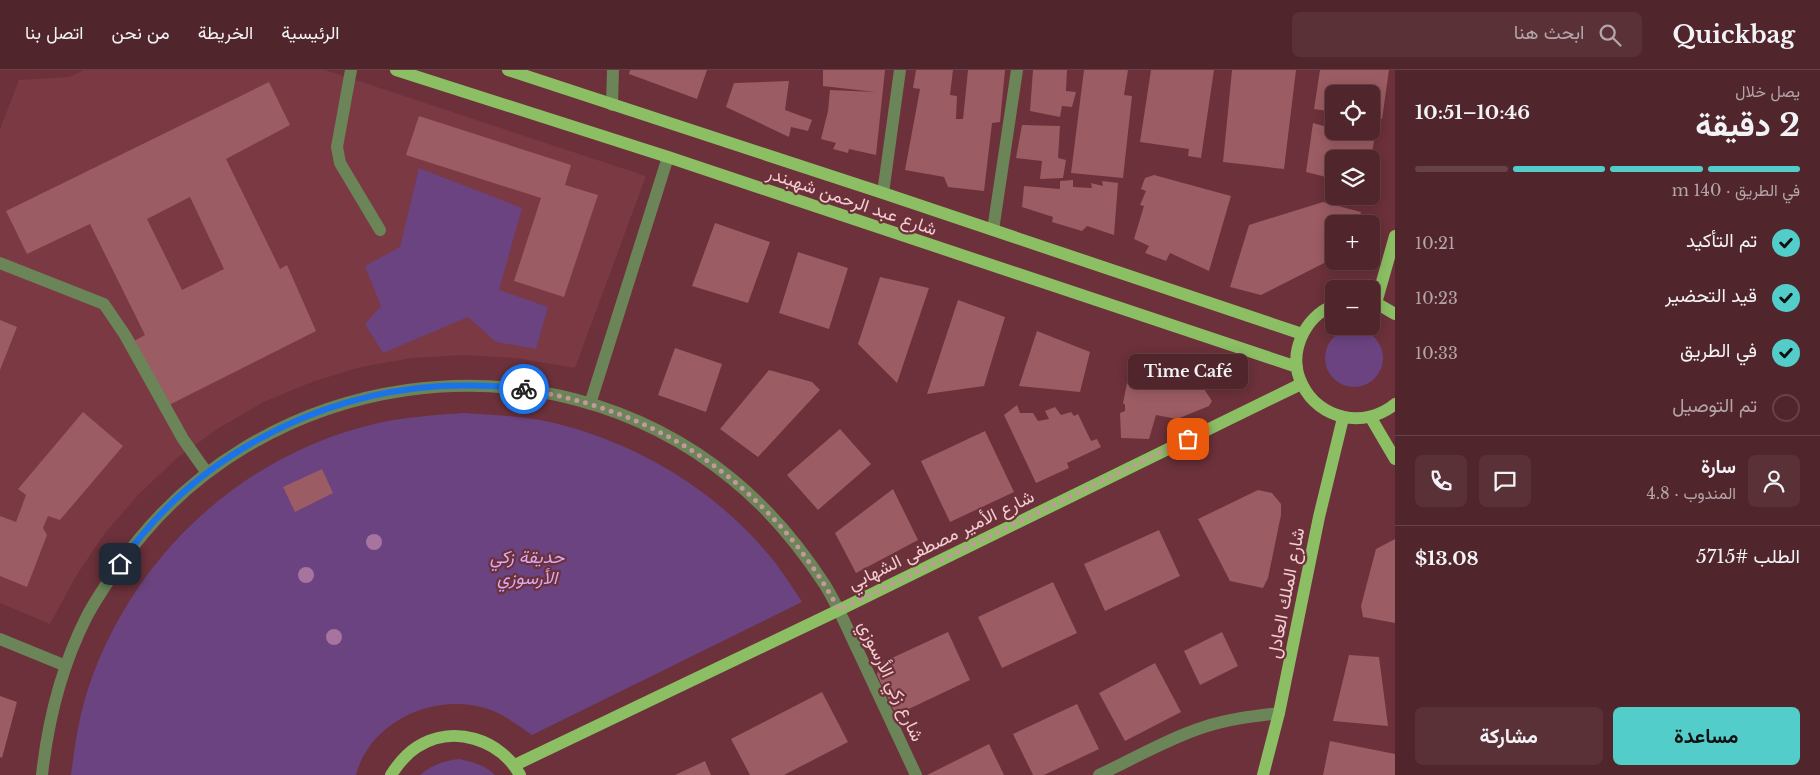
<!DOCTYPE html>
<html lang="ar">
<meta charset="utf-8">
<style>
body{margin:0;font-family:"Libre Baskerville",Vazirmatn,serif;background:#5b3138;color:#f1f3f6;direction:rtl;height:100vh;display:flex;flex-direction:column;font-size:19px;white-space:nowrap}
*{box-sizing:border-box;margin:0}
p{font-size:16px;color:#b4a5a9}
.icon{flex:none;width:28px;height:28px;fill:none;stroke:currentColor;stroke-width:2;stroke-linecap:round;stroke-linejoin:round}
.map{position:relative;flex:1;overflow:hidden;direction:ltr}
.drawer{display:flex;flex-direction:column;background:#51252c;width:425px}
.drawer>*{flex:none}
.tools{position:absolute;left:1325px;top:15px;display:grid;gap:10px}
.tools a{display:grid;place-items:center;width:55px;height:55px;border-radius:8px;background:#51252c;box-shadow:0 2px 12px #0003,0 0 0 1px #674248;font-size:25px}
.pin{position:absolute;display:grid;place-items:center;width:42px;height:42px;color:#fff;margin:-21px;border-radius:10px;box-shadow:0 2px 8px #0006}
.courier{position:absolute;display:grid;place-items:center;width:50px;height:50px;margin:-25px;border:4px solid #1a73e8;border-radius:50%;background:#fff;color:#222;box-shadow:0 1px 6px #0007}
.bubble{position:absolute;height:35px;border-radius:8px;background:#51252c;box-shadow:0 2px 12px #0003,0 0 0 1px #674248;font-size:16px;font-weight:700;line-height:35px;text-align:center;direction:rtl}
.overview em{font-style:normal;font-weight:700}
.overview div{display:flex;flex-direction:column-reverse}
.overview{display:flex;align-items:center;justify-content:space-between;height:85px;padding:0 20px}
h1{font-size:32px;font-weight:700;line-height:38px}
.bar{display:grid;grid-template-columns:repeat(4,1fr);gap:8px 5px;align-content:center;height:60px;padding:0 20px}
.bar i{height:6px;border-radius:4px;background:#674248}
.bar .active{background:#53cdca}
.bar p{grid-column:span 4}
.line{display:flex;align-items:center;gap:12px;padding:0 20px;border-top:1px solid #674248}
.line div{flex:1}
.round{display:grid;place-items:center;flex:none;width:52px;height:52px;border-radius:8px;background:#5b3138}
ol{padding:0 20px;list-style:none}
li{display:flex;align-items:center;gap:15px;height:55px}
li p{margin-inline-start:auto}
li .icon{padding:5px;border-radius:50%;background:#53cdca;color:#111;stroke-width:4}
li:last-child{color:#b4a5a9}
li i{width:28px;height:28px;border:2px solid #674248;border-radius:50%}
.button{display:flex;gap:10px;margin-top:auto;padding:10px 20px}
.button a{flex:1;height:58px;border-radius:8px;background:#53cdca;color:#111;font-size:20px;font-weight:700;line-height:58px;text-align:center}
.button a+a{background:#5b3138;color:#f1f3f6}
header{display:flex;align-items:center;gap:30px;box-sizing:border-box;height:70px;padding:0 25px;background:#51252c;border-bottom:1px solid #674248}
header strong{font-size:24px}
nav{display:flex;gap:28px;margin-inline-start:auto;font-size:18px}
.search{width:350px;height:45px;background:#5b3138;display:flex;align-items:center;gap:12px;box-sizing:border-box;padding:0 18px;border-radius:8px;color:#b4a5a9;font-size:19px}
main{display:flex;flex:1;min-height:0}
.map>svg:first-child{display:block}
.built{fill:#7b3943}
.green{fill:#6a4380}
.building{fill:#9b5c63;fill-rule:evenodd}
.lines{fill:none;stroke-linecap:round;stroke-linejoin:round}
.minor{stroke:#6b8458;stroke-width:12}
.major{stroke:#8cbe64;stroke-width:12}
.tree{fill:#a7739f}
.done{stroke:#c4979c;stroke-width:5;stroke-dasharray:0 9}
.route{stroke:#1a73e8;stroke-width:6}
.labels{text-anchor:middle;stroke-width:4.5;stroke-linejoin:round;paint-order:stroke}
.street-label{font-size:18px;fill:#f3ced1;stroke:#6c313a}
.park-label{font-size:18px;font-style:italic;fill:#d7a9f2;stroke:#6c313a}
</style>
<header>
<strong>Quickbag</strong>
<div class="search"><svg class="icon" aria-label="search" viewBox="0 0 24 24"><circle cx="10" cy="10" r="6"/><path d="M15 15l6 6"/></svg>ابحث هنا</div>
<nav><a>الرئيسية</a><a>الخريطة</a><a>من نحن</a><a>اتصل بنا</a></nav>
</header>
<main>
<section class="drawer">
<div class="overview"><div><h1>2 دقيقة</h1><p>يصل خلال</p></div><em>10:46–10:51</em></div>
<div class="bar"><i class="active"></i><i class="active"></i><i class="active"></i><i></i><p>في الطريق · 140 m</p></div>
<ol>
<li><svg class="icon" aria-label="check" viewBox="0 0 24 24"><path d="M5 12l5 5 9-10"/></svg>تم التأكيد<p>10:21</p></li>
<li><svg class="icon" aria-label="check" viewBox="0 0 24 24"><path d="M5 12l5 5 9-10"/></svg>قيد التحضير<p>10:23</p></li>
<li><svg class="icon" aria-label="check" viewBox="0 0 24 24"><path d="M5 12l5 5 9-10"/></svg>في الطريق<p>10:33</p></li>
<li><i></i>تم التوصيل</li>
</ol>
<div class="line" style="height:90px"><a class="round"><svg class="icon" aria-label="person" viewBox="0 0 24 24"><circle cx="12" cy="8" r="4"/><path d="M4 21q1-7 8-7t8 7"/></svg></a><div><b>سارة</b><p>المندوب · 4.8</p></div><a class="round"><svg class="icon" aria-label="chat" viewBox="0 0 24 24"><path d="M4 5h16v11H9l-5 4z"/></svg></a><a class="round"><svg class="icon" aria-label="phone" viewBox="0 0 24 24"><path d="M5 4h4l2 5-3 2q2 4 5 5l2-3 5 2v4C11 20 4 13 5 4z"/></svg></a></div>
<div class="line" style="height:65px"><div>الطلب #5715</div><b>$13.08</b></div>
<div class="button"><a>مساعدة</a><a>مشاركة</a></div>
</section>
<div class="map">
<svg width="1395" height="705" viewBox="0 0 1395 705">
<rect width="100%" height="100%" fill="#6c313a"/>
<!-- built -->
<path class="built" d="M84,0H325L646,106L575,298L516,288L464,285L412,288L361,297L312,312L264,332L219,358L177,388L139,424L105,463L76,506L50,554L0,533V59L19,10L69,7Z"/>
<!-- green -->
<path class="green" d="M419,98L522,138L499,220L548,237L536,279L496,272L468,247L383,283L365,254L381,236L365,196L400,177Z
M1325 288a29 29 0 1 1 58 0a29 29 0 1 1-58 0Z
M464,343C494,345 525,346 554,353C641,374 722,424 777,495C786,507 794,520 802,532L532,665C518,655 502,643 485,638C434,623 370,651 356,705H71C75,675 79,645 89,616C133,487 240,386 374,354C404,347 434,345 464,343Z
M459,689C473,692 485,695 495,705H420C432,695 443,691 459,689Z"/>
<!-- building -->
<path class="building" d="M630,0H707L697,29L629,4Z
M823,0H885L876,85L849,79L848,83L833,79L836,73L821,69L828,41L830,20L875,22L823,16Z
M916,0H953L950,25L957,26L956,49H963L968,0H1005L1000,52L992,53L984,121L948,117L944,107L905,100L920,19L913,18Z
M1033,0H1067L1066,21L1076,22L1072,37L1062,36L1060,47L1030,41Z
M1084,0H1128L1124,25L1132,26L1123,108L1071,103Z
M1151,0H1214L1201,88L1188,86L1189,79L1140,72Z
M1232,0H1296L1284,99L1223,92Z
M1320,0H1389L1382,49L1371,48V24H1334V42L1314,39Z
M789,11L785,40L812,50L808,61L791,57L789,67L726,37L734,13Z
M269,12L290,55L226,89L280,199L287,195L316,261L167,336L134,271L145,265L90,154L27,184L6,141ZM190,127L224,199L182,220L147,149Z
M419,46L571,95L565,115L598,125L564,227L514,211L541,128L406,85Z
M1313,53L1334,59V61H1342L1374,71L1371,89H1334V109L1306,102Z
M1022,55L1060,56L1058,88L1066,90L1063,108L1040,109L1042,91L1016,88Z
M1154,105L1231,126L1209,201L1170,183L1166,191L1145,183L1149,176L1134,169L1144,136L1140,135L1146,121L1141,119L1145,108Z
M1073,110V117L1092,118L1091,113L1103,116L1102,111L1118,113L1114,165L1087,156L1082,161L1052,152L1053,147L1022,137L1024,116L1060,119V111Z
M1323,132L1361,142L1358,154H1334V188L1261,225L1230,217L1249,155Z
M715,153L770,172L748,233L692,216Z
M798,182L848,198L829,259L779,243Z
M880,207L929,218L897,313L858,274Z
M958,230L1005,247L984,316L927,324Z
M0,250L17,257L0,300Z
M1037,261L1090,282L1080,322L1019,316Z
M675,278L722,294L706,342L658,325Z
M1134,298L1204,319L1212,331L1209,336L1177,349L1156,345L1149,369L1121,368L1120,343L1125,341V335L1123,333L1127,313L1131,314Z
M769,300L812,312L820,320L758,387L720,359Z
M1017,335L1020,343H1033L1038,351L1049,349L1045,341L1055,337L1061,345L1071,342L1074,346L1078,344L1091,371L1097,369L1101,377L1067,393L1069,398L1036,413L1004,345Z
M83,342L123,376L60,450L48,446L43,458L47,465L27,517L0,506V446L16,452L26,425L18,419Z
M840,359L871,394L818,440L787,405Z
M985,361L1014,422L950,452L921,391Z
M322,399L333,423L295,442L283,417Z
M893,419L918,470L856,503L835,463Z
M1258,420L1272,423L1281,434V445L1268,508L1263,518L1230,511L1198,449Z
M1159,460L1180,506L1105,541L1084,494Z
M1395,469V553L1363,547L1361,536L1376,479Z
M1053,512L1077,563L1002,598L978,547Z
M948,562L970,610L896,645L877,605L879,594Z
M1222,562L1238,596L1200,615L1184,581Z
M1349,585L1379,587L1388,656L1333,651Z
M1155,593L1181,642L1125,671L1099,623Z
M822,622L848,672L784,705H750L731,669Z
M0,626L17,632L2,688L0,687Z
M1077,634L1099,679L1044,705H1033L1013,664Z
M1330,671L1395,684V705H1323Z
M989,674L1004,705H927Z
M705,691L711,705H675Z"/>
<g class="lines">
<!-- minor -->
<path class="minor" d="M351,0L337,77L340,93L380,160
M612,35L613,0
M883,123L900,0
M993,160L1017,0
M0,193L104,234L125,265L183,369L207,403
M590,334L668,87
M0,569L66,596
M42,705C48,650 62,595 87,546C96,529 107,513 118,497C255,297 544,255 732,409C769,439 799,475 825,515C838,536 848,560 859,583C878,624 897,664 916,705
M1099,705C1133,689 1167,669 1204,657C1228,649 1254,646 1279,643"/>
<!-- major -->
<path class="major" d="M396,0L668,87L1297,297
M508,0L883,123L1302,264
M1371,232L1376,233L1395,244
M1376,233L1395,166
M1334,235C1304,247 1287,284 1302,314C1319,350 1365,359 1395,334
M1371,348L1395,389
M515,695L839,540L1301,314
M391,705C398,694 406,684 417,677C453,654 500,669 520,705
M1263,705L1279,643L1319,447L1343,348"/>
</g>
<!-- trees -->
<g class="tree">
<circle cx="374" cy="472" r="8"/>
<circle cx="306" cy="505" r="8"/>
<circle cx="334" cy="567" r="8"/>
</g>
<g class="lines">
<!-- done -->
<path class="done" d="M524,319C552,324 579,330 605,339C706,373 789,447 839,540L1188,369"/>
<!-- route -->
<path class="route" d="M120,494C192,389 314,324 441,316C468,315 497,315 524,319"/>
</g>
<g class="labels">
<!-- street labels -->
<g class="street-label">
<text transform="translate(852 131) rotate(19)" y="6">شارع عبد الرحمن شهبندر</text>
<text transform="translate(941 470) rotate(-26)" y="6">شارع الأمير مصطفى الشهابي</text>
<text transform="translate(1286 523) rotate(-79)" y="6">شارع الملك العادل</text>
<text transform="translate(891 611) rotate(65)" y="6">شارع زكي الأرسوزي</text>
</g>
<!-- park labels -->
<g class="park-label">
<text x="527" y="493">حديقة زكي<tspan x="527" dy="21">الأرسوزي</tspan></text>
</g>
</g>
</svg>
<div class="tools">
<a><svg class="icon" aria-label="locate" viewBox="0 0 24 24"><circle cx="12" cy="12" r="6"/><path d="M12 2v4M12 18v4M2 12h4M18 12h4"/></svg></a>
<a><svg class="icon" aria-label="layers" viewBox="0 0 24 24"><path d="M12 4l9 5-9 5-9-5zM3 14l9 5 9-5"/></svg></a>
<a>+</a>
<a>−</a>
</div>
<div class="pin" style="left:1188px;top:369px;background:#ea580c"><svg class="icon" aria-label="bag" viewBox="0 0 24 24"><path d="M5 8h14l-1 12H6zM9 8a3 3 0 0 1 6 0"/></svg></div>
<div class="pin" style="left:120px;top:494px;background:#1f2937"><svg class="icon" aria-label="home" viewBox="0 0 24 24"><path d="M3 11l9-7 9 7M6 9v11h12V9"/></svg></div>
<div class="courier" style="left:524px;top:319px"><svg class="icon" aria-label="bike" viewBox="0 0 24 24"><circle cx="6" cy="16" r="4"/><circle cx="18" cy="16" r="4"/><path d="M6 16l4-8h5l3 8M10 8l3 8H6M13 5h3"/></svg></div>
<div class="bubble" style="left:1128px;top:284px;width:120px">Time Café</div>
</div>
</main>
